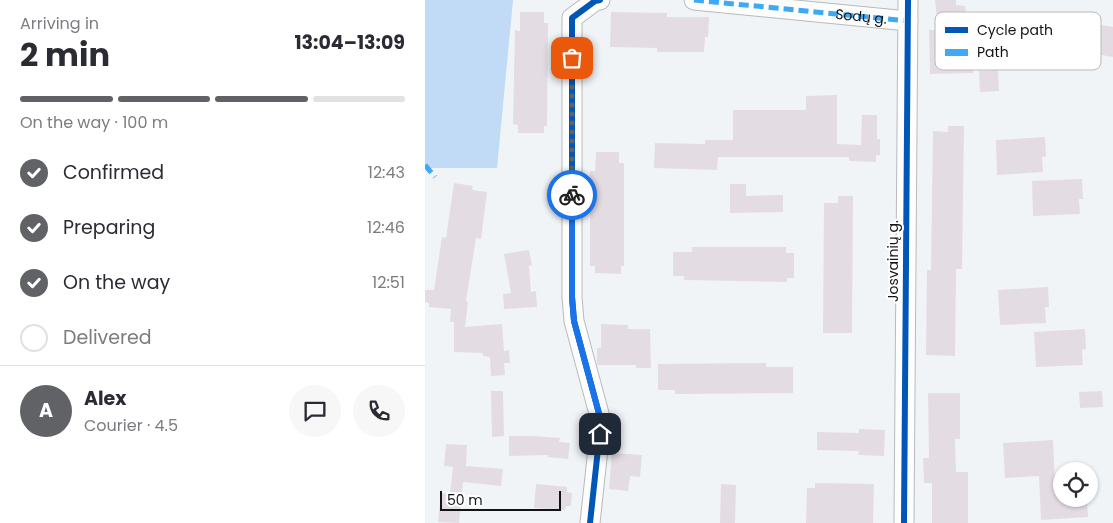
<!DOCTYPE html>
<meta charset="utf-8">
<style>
body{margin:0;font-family:Poppins,sans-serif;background:#f7f7f7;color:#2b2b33;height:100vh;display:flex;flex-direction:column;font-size:19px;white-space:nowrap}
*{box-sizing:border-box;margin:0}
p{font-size:16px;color:#7c7c81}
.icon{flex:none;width:28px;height:28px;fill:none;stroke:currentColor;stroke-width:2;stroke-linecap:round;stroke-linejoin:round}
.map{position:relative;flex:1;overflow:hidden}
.side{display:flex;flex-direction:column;background:#fff;width:425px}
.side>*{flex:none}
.tools{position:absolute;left:628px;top:462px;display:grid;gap:10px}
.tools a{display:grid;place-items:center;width:45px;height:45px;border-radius:50%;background:#fff;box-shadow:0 1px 4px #0004;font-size:25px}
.scale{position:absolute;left:15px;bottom:12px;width:121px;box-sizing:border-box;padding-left:5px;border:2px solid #121416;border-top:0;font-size:14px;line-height:18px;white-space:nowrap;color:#121416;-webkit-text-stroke:4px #fff;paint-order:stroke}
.pin{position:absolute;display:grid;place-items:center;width:42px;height:42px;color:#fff;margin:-21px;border-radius:10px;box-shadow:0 2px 8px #0006}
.courier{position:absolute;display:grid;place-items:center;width:50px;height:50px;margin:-25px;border:4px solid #1a73e8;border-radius:50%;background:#fff;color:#222;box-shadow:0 1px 6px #0007}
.head em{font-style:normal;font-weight:700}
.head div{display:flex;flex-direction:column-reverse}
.head{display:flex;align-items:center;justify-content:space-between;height:85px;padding:0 20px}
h1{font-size:32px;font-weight:700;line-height:38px}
.bar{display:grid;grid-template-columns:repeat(4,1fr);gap:8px 5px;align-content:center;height:60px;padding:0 20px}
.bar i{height:6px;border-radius:4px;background:#e1e1e2}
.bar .current{background:#606265}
.bar p{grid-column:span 4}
.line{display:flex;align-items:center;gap:12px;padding:0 20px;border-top:1px solid #e1e1e2}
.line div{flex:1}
.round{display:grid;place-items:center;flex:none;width:52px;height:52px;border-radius:26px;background:#f7f7f7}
ol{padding:0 20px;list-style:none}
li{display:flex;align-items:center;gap:15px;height:55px}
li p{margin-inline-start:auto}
li .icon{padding:5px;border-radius:50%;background:#606265;color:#fff;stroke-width:4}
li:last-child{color:#7c7c81}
li i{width:28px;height:28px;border:2px solid #e1e1e2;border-radius:50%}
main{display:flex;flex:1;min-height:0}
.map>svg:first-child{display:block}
.green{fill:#c1daf5}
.building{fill:#e4dce3}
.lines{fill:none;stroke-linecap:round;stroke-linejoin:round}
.street-casing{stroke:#b8babc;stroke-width:21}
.street{stroke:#fdfdfe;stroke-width:19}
.quiet{stroke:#3fa9f5;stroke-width:5;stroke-dasharray:10 5;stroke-linecap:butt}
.cycleway-casing{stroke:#fff;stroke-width:9}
.cycleway{stroke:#0057b8;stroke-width:6}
.done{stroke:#606265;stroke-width:5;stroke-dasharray:0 9}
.route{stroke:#1a73e8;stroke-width:6}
.labels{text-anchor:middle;stroke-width:4;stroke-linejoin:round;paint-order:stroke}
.street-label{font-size:14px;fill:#121416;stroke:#fff}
.key{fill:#fff;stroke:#b8b8b9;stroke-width:1}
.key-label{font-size:14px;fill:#121416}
</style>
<main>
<section class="side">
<div class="head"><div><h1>2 min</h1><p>Arriving in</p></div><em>13:04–13:09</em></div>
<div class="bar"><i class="current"></i><i class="current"></i><i class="current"></i><i></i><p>On the way · 100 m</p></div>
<ol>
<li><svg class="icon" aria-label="check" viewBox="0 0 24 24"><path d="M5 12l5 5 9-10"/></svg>Confirmed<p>12:43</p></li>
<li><svg class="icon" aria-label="check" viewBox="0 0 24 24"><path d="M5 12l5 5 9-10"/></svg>Preparing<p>12:46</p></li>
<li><svg class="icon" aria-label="check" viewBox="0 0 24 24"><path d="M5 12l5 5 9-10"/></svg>On the way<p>12:51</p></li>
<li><i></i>Delivered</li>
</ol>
<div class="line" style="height:90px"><b class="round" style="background:#606265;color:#fff">A</b><div><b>Alex</b><p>Courier · 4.5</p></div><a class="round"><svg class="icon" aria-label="chat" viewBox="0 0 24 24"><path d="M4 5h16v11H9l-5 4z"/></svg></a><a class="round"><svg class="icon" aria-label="phone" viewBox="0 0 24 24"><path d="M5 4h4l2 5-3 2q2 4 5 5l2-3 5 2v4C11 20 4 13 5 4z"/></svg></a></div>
</section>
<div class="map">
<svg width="688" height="523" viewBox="0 0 688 523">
<rect width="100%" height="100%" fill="#f1f4f7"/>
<!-- green -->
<path class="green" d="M0,0H88L72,168H1L0,169Z"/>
<!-- building -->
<path class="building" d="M510,0H531V5L540,6L542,18L532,19L533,58H548V73L505,74L504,30H513Z
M95,12H119V23H123L122,126H119V133H93V125L88,124L90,30L95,31Z
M186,12L242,13V17H284L283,37H280L279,52H232V48L185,47Z
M588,15L657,28L658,22L688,27V57L653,51L652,57L582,44Z
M573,70L574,91L555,92L554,71Z
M412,95V144L436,145L437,115H452V139H455V155H451V162L424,161V157H293L292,170L229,168L230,143L280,144V140H308V110H381V96Z
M523,126H539L537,269H531L530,356L501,355L502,270H506L508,131L523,132Z
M620,137L621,156L617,157L618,172L572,175L571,140Z
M171,152H194V163H199V266H196V274L170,273V266H165V171H170Z
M657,179L658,199H654L655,214L608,216L607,181Z
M29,183L48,186L47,190L62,192L56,239L51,238L41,301L43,302L40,327L77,324L79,351L84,350L85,363H79L80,375L66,376L65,357L58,356V353L29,352V322H25L26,309L4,307V303L0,302V290H9L17,237L21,238Z
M305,184H321V196L358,195V212L305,213Z
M413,196H428L427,333H398L399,203H413Z
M267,247H361V253H369V278H362V282L259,280V276H248V252H267Z
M104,250L107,265L104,266L106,292L111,291L112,307L79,309L78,294L86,293L79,254Z
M623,287L624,307H620L621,323L575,325L573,290Z
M176,324L203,325V329H225L226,368H211V365H172V348H176Z
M660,329L661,349L657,350L658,365L611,367L609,332Z
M341,363V367H368V393L250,394V390H233V364Z
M66,391H78L79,436L67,437Z
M677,391L678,407L655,408L654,392Z
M503,393H535V439H530L531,472H543V523H507V483H499L498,458H504Z
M434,429L460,430L459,456L433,455L434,451L392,450V432L434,433Z
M84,436H107L135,438L134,442L145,443L143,459L123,457V455L84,456Z
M628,440L630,484L636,483V499H662L663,517L616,520L614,476L580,478L578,443Z
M21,444L42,445L41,466L78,469L76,486L38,482L34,523L13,522L16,493L25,494L28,467L19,466Z
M187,453L217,455L215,477L205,476L203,491L184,489Z
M390,483L449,484L448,523H381L382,488H390Z
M111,484L142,487V492L147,493L146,506H141L140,510L109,508Z
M296,484L311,485L310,523H295Z"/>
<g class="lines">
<!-- street casing -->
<g class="street-casing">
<g id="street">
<path id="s1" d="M269,0L483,21"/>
<path d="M165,523L176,421L149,321L147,297V18L170,1L175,0"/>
<path d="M479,523L483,0"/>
</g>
</g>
<!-- street -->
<use href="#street" class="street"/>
<!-- quiet -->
<path class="quiet" d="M269,0L483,21
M0,165L10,177"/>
<!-- cycleway casing -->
<g class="cycleway-casing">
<path id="cycleway" d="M165,523L176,421L149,321L147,297V18L170,1L175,0
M479,523L483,0"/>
</g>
<!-- cycleway -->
<use href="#cycleway" class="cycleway"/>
</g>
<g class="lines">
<!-- done -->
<path class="done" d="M147,195V58"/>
<!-- route -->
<path class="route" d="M147,195V297L149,321L176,421L175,434"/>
</g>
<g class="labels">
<!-- street labels -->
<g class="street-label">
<text dy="5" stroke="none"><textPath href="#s1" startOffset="168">Sodų g.</textPath></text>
<text transform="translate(468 261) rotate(-90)" y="5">Josvainių g.</text>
</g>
</g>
<!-- legend -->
<rect x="510" y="12" width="166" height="58" rx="8" class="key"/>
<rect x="520" y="27" width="23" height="6" fill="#0057b8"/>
<rect x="520" y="49" width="23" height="7" fill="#3fa9f5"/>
<g class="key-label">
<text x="552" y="35">Cycle path</text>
<text x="552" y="57">Path</text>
</g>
</svg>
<div class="tools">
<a><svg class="icon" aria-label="locate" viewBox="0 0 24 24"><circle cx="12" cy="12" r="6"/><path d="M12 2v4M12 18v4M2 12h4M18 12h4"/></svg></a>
</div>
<div class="scale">50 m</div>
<div class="pin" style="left:147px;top:58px;background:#ea580c"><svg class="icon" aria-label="bag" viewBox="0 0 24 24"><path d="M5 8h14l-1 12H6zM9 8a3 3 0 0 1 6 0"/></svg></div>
<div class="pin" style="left:175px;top:434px;background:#1f2937"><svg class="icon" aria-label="home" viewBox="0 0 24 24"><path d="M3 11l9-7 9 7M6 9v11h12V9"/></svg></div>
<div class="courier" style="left:147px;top:195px"><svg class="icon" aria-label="bike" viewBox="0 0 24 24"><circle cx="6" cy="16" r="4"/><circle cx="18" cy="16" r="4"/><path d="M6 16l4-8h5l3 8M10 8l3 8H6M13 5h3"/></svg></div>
</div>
</main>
